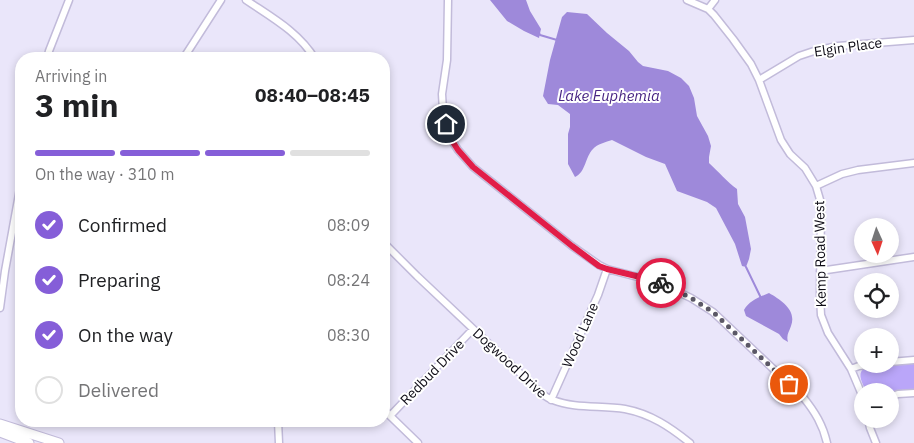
<!DOCTYPE html>
<meta charset="utf-8">
<style>
body{margin:0;font-family:"IBM Plex Sans",sans-serif;background:#f6f6f6;color:#202124;height:100vh;display:flex;flex-direction:column;font-size:19px;white-space:nowrap}
*{box-sizing:border-box;margin:0}
p{font-size:16px;color:#757577}
.icon{flex:none;width:28px;height:28px;fill:none;stroke:currentColor;stroke-width:2;stroke-linecap:round;stroke-linejoin:round}
.map{position:relative;flex:1;overflow:hidden}
.drawer{position:absolute;left:15px;top:52px;width:375px;height:375px;display:flex;flex-direction:column;background:#fff;border-radius:20px;box-shadow:0 2px 8px #0003}
.drawer>*{flex:none}
.needle{width:32px;rotate:177deg}
.controls{position:absolute;left:854px;top:218px;display:grid;gap:10px}
.controls a{display:grid;place-items:center;width:45px;height:45px;border-radius:50%;background:#fff;box-shadow:0 2px 8px #0003;font-size:25px}
.pin{position:absolute;display:grid;place-items:center;width:42px;height:42px;color:#fff;margin:-21px;border:2px solid #fff;border-radius:50%;box-shadow:0 1px 5px #0007}
.courier{position:absolute;display:grid;place-items:center;width:50px;height:50px;margin:-25px;border:4px solid #e11d48;border-radius:50%;background:#fff;color:#222;box-shadow:0 1px 6px #0007}
.head em{font-style:normal;font-weight:700}
.head div{display:flex;flex-direction:column-reverse}
.head{display:flex;align-items:center;justify-content:space-between;height:85px;padding:0 20px}
h1{font-size:32px;font-weight:700;line-height:38px}
.bar{display:grid;grid-template-columns:repeat(4,1fr);gap:8px 5px;align-content:center;height:60px;padding:0 20px}
.bar i{height:6px;border-radius:4px;background:#e0e0e0}
.bar .current{background:#855ed8}
.bar p{grid-column:span 4}
ol{padding:0 20px;list-style:none}
li{display:flex;align-items:center;gap:15px;height:55px}
li p{margin-inline-start:auto}
li .icon{padding:5px;border-radius:50%;background:#855ed8;color:#fff;stroke-width:4}
li:last-child{color:#757577}
li i{width:28px;height:28px;border:2px solid #e0e0e0;border-radius:50%}
.map>svg:first-child{display:block}
.forest{fill:#baa6f9}
.water{fill:#9e89da}
.lines{fill:none;stroke-linecap:round;stroke-linejoin:round}
.stream{stroke:#9e89da;stroke-width:2}
.minor-casing{stroke:#c2bbda;stroke-width:9}
.secondary-casing{stroke:#c2bbda;stroke-width:11}
.minor{stroke:#fff;stroke-width:6}
.secondary{stroke:#fff;stroke-width:9}
.done{stroke:#5b5866;stroke-width:5;stroke-dasharray:0 9}
.route{stroke:#e11d48;stroke-width:6}
.labels{text-anchor:middle;stroke-width:4;stroke-linejoin:round;paint-order:stroke}
.street-label{font-size:14px;fill:#0e0c16;stroke:#fff}
.water-label{font-size:15px;font-style:italic;fill:#482583;stroke:#fff}
</style>
<div class="map">
<svg width="914" height="443" viewBox="0 0 914 443">
<rect width="100%" height="100%" fill="#eae6fa"/>
<!-- forest -->
<path class="forest" d="M914,363V390L898,391L890,394V391H866C863,384 857,375 863,369Z"/>
<!-- water -->
<path class="water" d="M490,0H526L530,11L541,29L539,38L524,31L507,21Z
M567,12L587,14L607,33L629,51L638,62L643,66L668,71L681,78L689,86L694,98L697,116L708,136L711,146L709,157V163C719,172 727,182 737,189L738,204L745,217L751,249L749,259L746,267L742,266L735,244L716,208L707,202L677,191L665,164L646,157L612,140C606,142 597,144 593,149C585,157 586,172 575,177L568,164V134L570,127V114L558,105L548,104L543,96L550,60L562,17Z
M769,293C781,300 797,310 791,326C789,332 786,335 788,342L783,339L779,334L746,316L744,310C749,301 759,297 769,293Z"/>
<g class="lines">
<!-- stream -->
<path class="stream" d="M539,33L540,35L557,40
M746,267L761,298"/>
<!-- minor casing -->
<g class="minor-casing">
<path id="minor" d="M246,0C271,17 299,32 315,59
M448,0L447,60L442,94L443,111L449,136L458,150L473,167L572,246L599,265L607,269L657,282L691,298L713,312L803,397C815,412 823,425 827,443
M687,0L708,9L714,15L733,39L751,64L759,80L781,140L790,154L805,168L816,186L821,203L820,297L821,315L828,333L851,369L862,395
M708,9L715,0
M47,59L49,51L69,0
M183,59L221,0
M759,80L799,56L814,51L838,46L914,40
M816,186L842,174L858,170L914,163
M384,243L417,276L540,392C544,395 548,399 553,400C575,409 602,405 625,409C651,414 670,427 690,443
M820,271L914,257
M0,308L5,271L21,183
M890,362L914,360
M851,369L859,366L876,364
M890,397L898,394L914,393
M551,400L598,295L607,269
M384,410L418,443
M390,416L473,329
M868,419L870,428L876,443
M278,421L279,443"/>
</g>
<!-- secondary casing -->
<g class="secondary-casing">
<path id="secondary" d="M0,424L59,443
M0,432L29,443"/>
</g>
<!-- minor -->
<use href="#minor" class="minor"/>
<!-- secondary -->
<use href="#secondary" class="secondary"/>
</g>
<g class="lines">
<!-- done -->
<path class="done" d="M661,283L691,298L713,312L789,384"/>
<!-- route -->
<path class="route" d="M446,124L449,136L458,150L473,167L572,246L599,266L607,269L636,276L661,283"/>
</g>
<g class="labels">
<!-- street labels -->
<g class="street-label">
<text transform="translate(848 47) rotate(-8)" y="5">Elgin Place</text>
<text transform="translate(820 254) rotate(-91)" y="5">Kemp Road West</text>
<text transform="translate(580 335) rotate(-66)" y="5">Wood Lane</text>
<text transform="translate(510 363) rotate(43)" y="5">Dogwood Drive</text>
<text transform="translate(432 372) rotate(-46)" y="5">Redbud Drive</text>
</g>
<!-- water labels -->
<g class="water-label">
<text x="609" y="101">Lake Euphemia</text>
</g>
</g>
</svg>
<div class="controls">
<a><svg class="needle" viewBox="-14 -14 28 28"><path d="M0-13l5 13h-10z" fill="#e53935"/><path d="M0 13l5-13h-10z" fill="#757577"/></svg></a>
<a><svg class="icon" aria-label="locate" viewBox="0 0 24 24"><circle cx="12" cy="12" r="6"/><path d="M12 2v4M12 18v4M2 12h4M18 12h4"/></svg></a>
<a>+</a>
<a>−</a>
</div>
<div class="pin" style="left:789px;top:384px;background:#ea580c"><svg class="icon" aria-label="bag" viewBox="0 0 24 24"><path d="M5 8h14l-1 12H6zM9 8a3 3 0 0 1 6 0"/></svg></div>
<div class="pin" style="left:446px;top:124px;background:#1f2937"><svg class="icon" aria-label="home" viewBox="0 0 24 24"><path d="M3 11l9-7 9 7M6 9v11h12V9"/></svg></div>
<div class="courier" style="left:661px;top:283px"><svg class="icon" aria-label="bike" viewBox="0 0 24 24"><circle cx="6" cy="16" r="4"/><circle cx="18" cy="16" r="4"/><path d="M6 16l4-8h5l3 8M10 8l3 8H6M13 5h3"/></svg></div>
<section class="drawer">
<div class="head"><div><h1>3 min</h1><p>Arriving in</p></div><em>08:40–08:45</em></div>
<div class="bar"><i class="current"></i><i class="current"></i><i class="current"></i><i></i><p>On the way · 310 m</p></div>
<ol>
<li><svg class="icon" aria-label="check" viewBox="0 0 24 24"><path d="M5 12l5 5 9-10"/></svg>Confirmed<p>08:09</p></li>
<li><svg class="icon" aria-label="check" viewBox="0 0 24 24"><path d="M5 12l5 5 9-10"/></svg>Preparing<p>08:24</p></li>
<li><svg class="icon" aria-label="check" viewBox="0 0 24 24"><path d="M5 12l5 5 9-10"/></svg>On the way<p>08:30</p></li>
<li><i></i>Delivered</li>
</ol>
</section>
</div>
